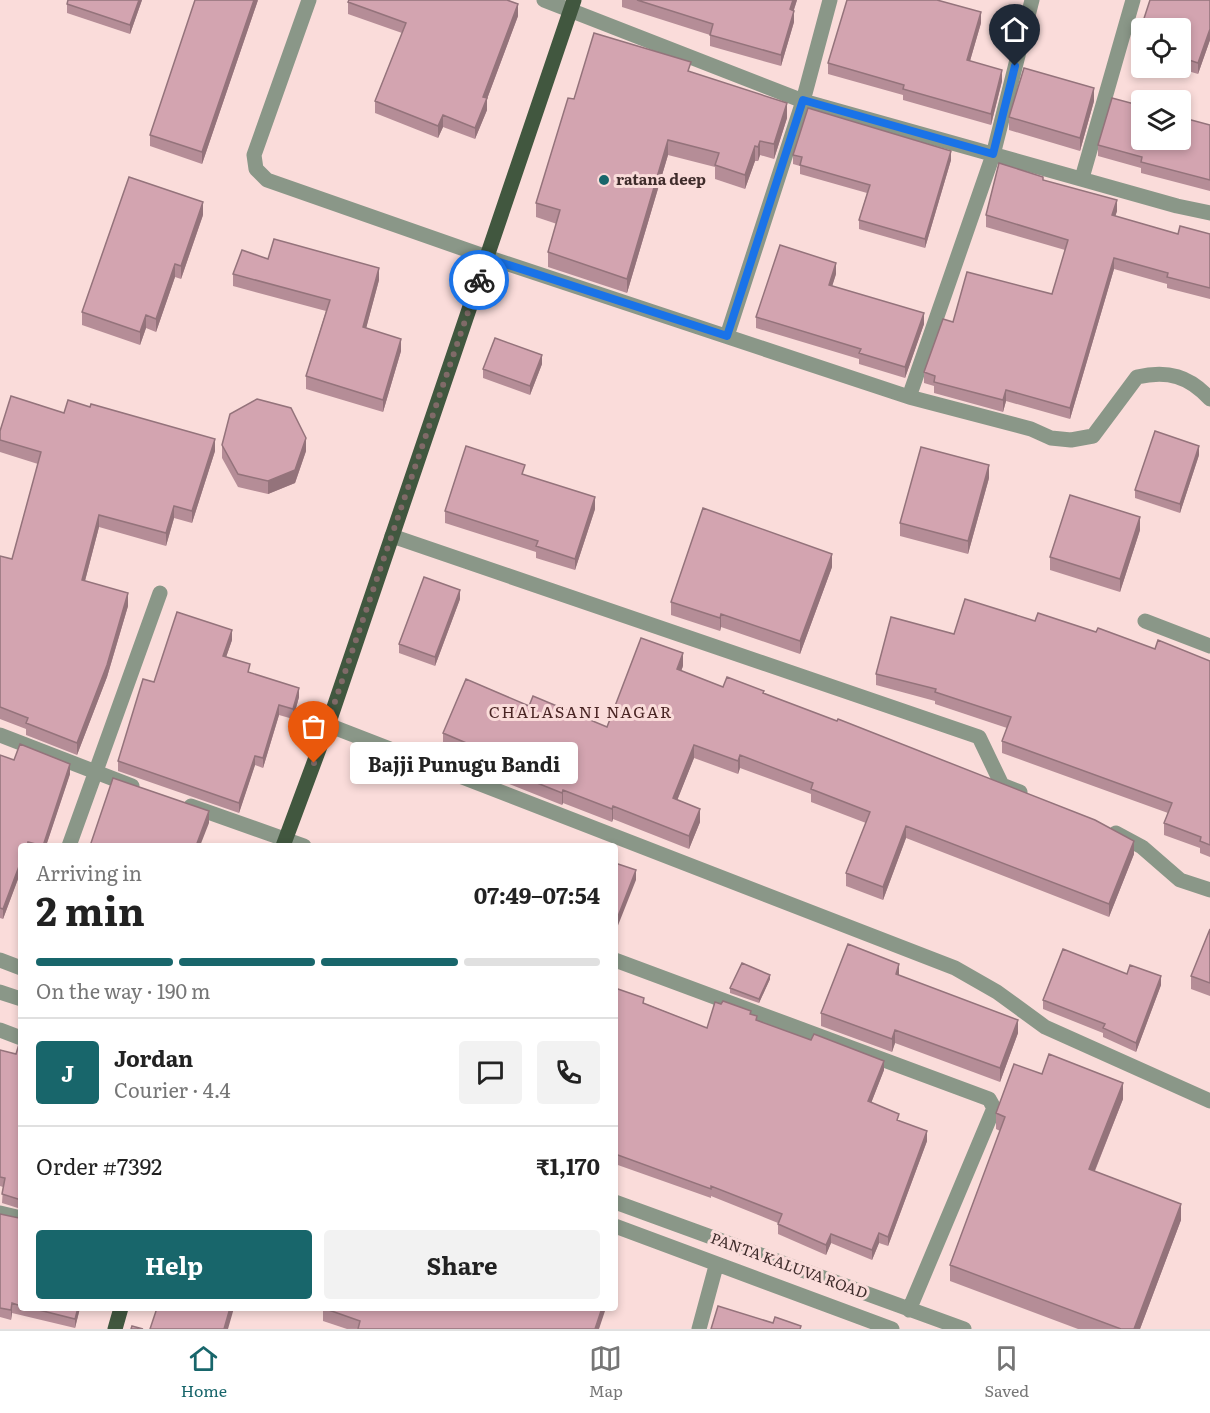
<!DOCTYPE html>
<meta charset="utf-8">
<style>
body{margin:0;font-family:Literata,serif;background:#f2f2f2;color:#222;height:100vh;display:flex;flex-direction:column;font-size:22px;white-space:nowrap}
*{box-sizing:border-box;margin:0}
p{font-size:20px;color:#767676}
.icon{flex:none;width:33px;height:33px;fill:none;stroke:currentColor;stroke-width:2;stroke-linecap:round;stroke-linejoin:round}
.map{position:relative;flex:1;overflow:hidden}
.details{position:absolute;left:18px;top:843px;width:600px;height:468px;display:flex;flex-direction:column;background:#fff;border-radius:6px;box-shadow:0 3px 9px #0003}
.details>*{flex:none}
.tools{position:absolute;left:1131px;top:18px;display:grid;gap:12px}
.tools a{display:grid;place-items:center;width:60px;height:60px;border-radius:6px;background:#fff;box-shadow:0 3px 9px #0003;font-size:30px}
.pin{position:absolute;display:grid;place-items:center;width:51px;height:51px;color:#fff;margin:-62px -26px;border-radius:50% 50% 50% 0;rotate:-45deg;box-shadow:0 0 6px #0007}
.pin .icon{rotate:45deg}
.courier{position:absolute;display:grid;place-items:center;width:60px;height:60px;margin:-30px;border:4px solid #1a73e8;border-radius:50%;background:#fff;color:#222;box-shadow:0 2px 8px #0007}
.bubble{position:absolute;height:42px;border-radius:6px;background:#fff;box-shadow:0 3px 9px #0003;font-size:20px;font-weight:700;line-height:42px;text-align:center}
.overview em{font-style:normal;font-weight:700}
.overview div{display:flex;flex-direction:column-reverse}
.overview{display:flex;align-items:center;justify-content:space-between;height:102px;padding:0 18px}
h1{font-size:39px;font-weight:700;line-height:45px}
.bar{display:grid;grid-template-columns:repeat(4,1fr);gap:9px 6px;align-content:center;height:72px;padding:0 18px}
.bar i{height:8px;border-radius:4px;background:#e0e0e0}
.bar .on{background:#18666b}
.bar p{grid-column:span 4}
.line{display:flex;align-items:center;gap:15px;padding:0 18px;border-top:2px solid #e0e0e0}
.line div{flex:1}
.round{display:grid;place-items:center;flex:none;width:63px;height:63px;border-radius:6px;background:#f2f2f2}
.cta{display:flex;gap:12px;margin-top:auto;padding:12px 18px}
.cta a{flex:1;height:69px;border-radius:6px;background:#18666b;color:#fff;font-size:24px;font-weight:700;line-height:69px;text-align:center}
.cta a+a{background:#f2f2f2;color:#222}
.tabs{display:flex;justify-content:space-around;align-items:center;height:84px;border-top:2px solid #e0e0e0;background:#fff;font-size:16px;color:#767676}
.tabs a{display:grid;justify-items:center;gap:3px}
.tabs .on{color:#18666b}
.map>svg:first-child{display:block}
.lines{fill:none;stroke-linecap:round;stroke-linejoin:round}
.minor{stroke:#8a9788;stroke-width:15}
.major{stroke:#41573f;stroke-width:15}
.wall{fill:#b58d97}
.shaded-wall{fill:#94737b}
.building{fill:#d3a4b0;stroke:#94737b;stroke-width:1.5}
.done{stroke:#806a68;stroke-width:6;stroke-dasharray:0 10.8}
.route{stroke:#1a73e8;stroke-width:8}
.poi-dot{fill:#18666b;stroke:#fadcda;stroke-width:2}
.labels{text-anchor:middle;stroke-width:6;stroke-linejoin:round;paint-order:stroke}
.poi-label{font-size:15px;font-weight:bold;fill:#3f2c2b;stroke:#fadcda;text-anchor:start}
.street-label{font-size:15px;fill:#3f2c2b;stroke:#fadcda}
.neighbourhood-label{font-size:16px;letter-spacing:1.5px;fill:#4a2524;stroke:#fadcda}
</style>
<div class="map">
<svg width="1210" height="1329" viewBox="0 0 1210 1329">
<rect width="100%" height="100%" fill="#fadcda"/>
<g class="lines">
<!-- minor -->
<path class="minor" d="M309,0L254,155L256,169L267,180L487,257L909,397L1031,429L1051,438L1071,440L1093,436L1137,377C1168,370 1189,376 1210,399
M544,0L803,101L1177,206L1210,213
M1082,178L1133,0
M727,336L803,101L830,0
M909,397L993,155L1032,0
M392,536L979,737L1002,785L1020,792
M1145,621L1210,646
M328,725L955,968L997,992L1045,1027L1210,1101
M0,735L132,786
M191,806L304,846
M1116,833L1142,847L1180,880L1210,890
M69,846L160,593
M0,960L21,968
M615,960L989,1099L994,1108L909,1310
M0,992L21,999
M0,1030L21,1038
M615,1202L964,1329
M0,1213L21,1218
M615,1226L892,1329
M699,1329L716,1266"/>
<!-- major -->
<path class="major" d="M283,846L328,725L574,0
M115,1329L121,1308"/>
</g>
<!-- wall -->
<path class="wall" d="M142,0L130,34L67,13V4Z
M258,0L202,164L150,146V135Z
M622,0H797L794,10V22L781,66L710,46V35L622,7Z
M1150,0H1210V40L1198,74L1178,68H1180V28H1142V55L1136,53V43Z
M348,2L518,16L487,99V110L475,139L443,127L438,138L375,113V101L402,33L348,14Z
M981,23L970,61L1002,81L991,125L903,100V95L828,74V63Z
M691,72L787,118L774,159L760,155L758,161H755L745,189L715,179V167L668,155L627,293L548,267V252L557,224L536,217V203L574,99Z
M1094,101L1080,151L1009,130V117Z
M1210,125V191L1141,173V168L1098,156V145Z
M793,155L951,160L925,248L859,229V220L867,193L800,174V166L793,164Z
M1043,180L1117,211L1115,216L1178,234H1210V299L1167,288V284L1114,269L1070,419L1006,401L1003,412L934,393V386L924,383V372L953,322L1052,294L1065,250L986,227V215Z
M203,215L181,279L175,277L156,332L146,328L140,345L82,325V312Z
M268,259L379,280L366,328L401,351L383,412L306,389V376L326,311L233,286V274Z
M836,274L832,286L924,324L905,378L859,364V359L756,328V317Z
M542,364L530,395L483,378V369Z
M64,413L215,451L192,523L174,518L166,546L99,527L85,581L128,606L107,677L77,755L26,735V729L0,719V556L12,559L38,464L0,452V431Z
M222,445L306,451L295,483L268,494L238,487L222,458Z
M1199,455L1180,513L1135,498V490Z
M525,475L595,509L575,570L536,558V552L445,523V511Z
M989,478L968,554L900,536V523Z
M1140,530L1120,592L1050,570V557Z
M832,567L800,654L721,627L720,631L671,615V602Z
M460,599L435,666L399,653V644Z
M1035,621L1096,632L1155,649L1210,661V857L1200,853V848L1164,835V823L1168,813L1002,753V741L1007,728L935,704V701L876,685V674L954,634Z
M232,640L226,657L250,673L299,697L293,719L279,715L263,768L255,765L239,813L118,771V761L154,682Z
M683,666L681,671L723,687L764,693L1134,854L1109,917L906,838L883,900L846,886V873L866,823L811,802V794L740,768L738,774L694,758L677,800L700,822L689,849L613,819L612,822L563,803L562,805L502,781V771L443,745V733L529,706L607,727Z
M0,755L14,760L70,774L46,846H21V871L3,919L0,918Z
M1210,929V996L1191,989V976Z
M1127,974L1161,985L1136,1052L1103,1037V1033L1043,1009V1000Z
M899,975L1018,1033L1000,1082L895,1043L892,1052L821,1026V1013Z
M770,979L759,1003L730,993V988Z
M615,988L644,1003L707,1028L751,1014L757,1020L884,1070L871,1103L899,1121L927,1141L888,1246L879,1243L872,1260L831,1243L826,1255L778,1234V1223L711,1196V1198L615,1164Z
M21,1045V1209L2,1203L3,1187L0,1186V1050L16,1054Z
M1042,1074L1123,1099L1095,1171L1181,1220L1140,1329H1078L950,1281V1265L1000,1131L996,1129V1113Z
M0,1214L19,1218H21V1308H80L75,1328L12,1313L11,1320L0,1317Z
M323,1308L599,1329H347L323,1321Z"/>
<!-- shaded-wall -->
<path class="shaded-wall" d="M139,0H142L130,34V25Z
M254,0H258L202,164V152Z
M793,0H797L790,21V9Z
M518,4V16L487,99V110L475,139V128L483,97Z
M794,11V22L781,66V55Z
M981,12V23L967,71V60Z
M1210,29V40L1198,74V63Z
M1002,70V81L991,125V114Z
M1094,88V101L1080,151V138Z
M787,103V118L774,159V144Z
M443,115V127L438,138V126Z
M668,140V155L627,293V279Z
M760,141V155L758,161V147Z
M755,146V161L745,189V175Z
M951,151V160L925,248V239Z
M1117,200V211L1112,227V215Z
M203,202V215L181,279V266Z
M1114,258V269L1070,419V408Z
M836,263V274L829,296V285Z
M175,264V277L156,332V319Z
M379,268V280L363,340V327Z
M924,313V324L905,378V367Z
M146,315V328L140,345V332Z
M401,339V351L383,412V400Z
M542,355V364L530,395V386Z
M1006,390V401L1003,412V400Z
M306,438V451L295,483L268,494V481Z
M215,439V451L192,523V511Z
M1199,446V455L1180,513V504Z
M989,465V478L968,554V541Z
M595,497V509L575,570V559Z
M174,506V518L166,546V533Z
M99,515V527L82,592V580Z
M1140,517V530L1120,592V579Z
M832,554V567L800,654V641Z
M460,590V599L435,666V657Z
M128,593V606L107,677L77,755V743Z
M721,614V627L720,631V618Z
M232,630V640L223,666V656Z
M683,653V666L677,682V669Z
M299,688V697L293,719V709Z
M279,705V715L263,768V758Z
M694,745V758L673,811V798Z
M740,755V768L738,774V761Z
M255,756V765L239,813V803Z
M70,764V774L46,846H43Z
M563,790V803L562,805V793Z
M613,806V819L612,822V809Z
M700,809V822L689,849V836Z
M209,811V823L200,846H196Z
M906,826V838L883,900V887Z
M1134,841V854L1109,917V904Z
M21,861V871L3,919V909Z
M636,870V880L615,933V924Z
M899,964V977L896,974Z
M770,975V979L759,1003V999Z
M1161,976V985L1136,1052V1043Z
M1018,1020V1033L1000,1082V1068Z
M895,1030V1043L892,1052V1039Z
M884,1061V1070L868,1111V1101Z
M1123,1083V1099L1089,1185V1169Z
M927,1131V1141L888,1246V1237Z
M1181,1204V1220L1140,1329H1134Z
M879,1233V1243L872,1260V1250Z
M831,1234V1243L826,1255V1245Z
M12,1303V1313L11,1320V1310Z
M78,1308H80L75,1328V1319Z
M230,1308H234L228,1329H224Z
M602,1308H606L599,1329H595Z"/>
<!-- building -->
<path class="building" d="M68,0H139L130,25L67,4Z
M195,0H254L202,152L150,135Z
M349,0H507L518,4L483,97L487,98L475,128L443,115L438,126L375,101L406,23L348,2Z
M637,0H793L790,9L794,11L781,55L710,35L713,24Z
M847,0H937L981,12L967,60L1002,70L991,114L903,89L904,85L828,63Z
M1150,0H1210V29L1198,63L1180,57V28H1142V44L1136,43Z
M594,33L691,62L688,71L787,103L774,144L760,141L758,147L755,146L745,175L715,165L719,153L668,140L627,279L548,252L560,210L536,203L568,98L574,99Z
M1024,68L1094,88L1080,138L1009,117Z
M1112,98L1142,106V140H1180V117L1210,125V180L1141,162L1142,157L1098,145Z
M808,108L951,151L925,239L859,220L870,185L800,165L802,157L793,155Z
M999,163L1043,177V180L1117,200L1112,215L1178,234L1180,226L1210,234V288L1167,277L1168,273L1114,258L1070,408L1006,390L1003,400L934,382L935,376L924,372L943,319L953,322L967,272L1052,294L1068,240L986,215Z
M129,177L203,202L181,266L175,264L156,319L146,315L140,332L82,312Z
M274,239L379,268L363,327L401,339L383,400L306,376L330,300L233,274L242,250L268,259Z
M780,245L836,263L829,285L924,313L905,367L859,353L861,349L756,317Z
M495,338L542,355L530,386L483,369Z
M11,396L64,413L68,400L90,407L91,404L215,439L192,511L174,506L166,533L99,515L82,580L128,593L107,665L77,743L26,723L28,718L0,707V556L12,559L41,452L0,440V431Z
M257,399L291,408L306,438L295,470L268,481L238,474L222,445L230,414Z
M1155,431L1199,446L1180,504L1135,490Z
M466,446L525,465L522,474L595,497L575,559L536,546L538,541L445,511Z
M921,447L989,465L968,541L900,523Z
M1070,495L1140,517L1120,579L1050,557Z
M703,508L832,554L800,641L721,614L720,618L671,602Z
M424,577L460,590L435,657L399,644Z
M965,599L1035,621L1038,613L1096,632L1098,628L1155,649L1158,640L1210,661V845L1200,841L1201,837L1164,823L1172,803L1002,741L1011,717L935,692L936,689L876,674L891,617L954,634Z
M177,612L232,630L223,656L250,664L248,672L299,688L293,709L279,705L263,758L255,756L239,803L118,761L143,679L154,682Z
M641,638L683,653L677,669L723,687L727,677L764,691L763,693L837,721L838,719L1095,820L1134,841L1109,904L906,826L883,887L846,873L870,812L811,789L813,783L740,755L738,761L694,745L673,798L700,809L689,836L613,806L612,809L563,790L562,793L502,769L506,760L443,733L466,679L529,706L533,696L607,727Z
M20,744L70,764L43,846L28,842L27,846H21V861L3,909L0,908V755L14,760Z
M113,778L209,811L196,846H90Z
M615,863L636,870L615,924Z
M1210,929V983L1191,976Z
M848,944L899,964L896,974L1018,1020L1000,1068L895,1030L892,1039L821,1013Z
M1063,949L1127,974L1130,965L1161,976L1136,1043L1103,1028L1105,1024L1043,1000Z
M742,963L770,975L759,999L730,988Z
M615,988L644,998L643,1003L707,1028L715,1002L721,1004L723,1001L751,1011L750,1014L757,1016L756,1020L811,1040L814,1034L884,1061L868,1101L899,1114L897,1120L927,1131L888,1237L879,1233L872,1250L831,1234L826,1245L778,1224L782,1214L711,1186V1189L615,1154Z
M19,1044L21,1045V1200L2,1194L5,1178L0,1177V1050L16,1054Z
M1049,1054L1123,1083L1089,1169L1181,1204L1134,1329H1121L950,1265L1005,1117L996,1113L1014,1064L1042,1074Z
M0,1214L19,1218H21V1306L12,1303L11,1310L0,1308Z
M718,1306L773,1323L775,1317L801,1326L800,1329H711Z
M31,1308H78L75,1319Z
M157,1308H230L224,1329H150Z
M323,1308H602L595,1329H358L360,1321Z
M132,1326L143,1329H131Z"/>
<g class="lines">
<!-- done -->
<path class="done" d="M314,763L479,280"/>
<!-- route -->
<path class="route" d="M479,280L487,258L727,336L803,100L993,154L1015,66"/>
</g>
<!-- markers -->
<circle class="poi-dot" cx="604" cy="180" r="6"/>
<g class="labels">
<!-- poi labels -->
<g class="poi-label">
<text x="616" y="185">ratana deep</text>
</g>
<!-- street labels -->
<g class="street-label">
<text transform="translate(789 1266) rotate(20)" y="5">PANTA KALUVA ROAD</text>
</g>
<!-- neighbourhood labels -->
<g class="neighbourhood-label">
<text x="581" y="718">CHALASANI NAGAR</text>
</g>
</g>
</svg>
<div class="tools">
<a><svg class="icon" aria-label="locate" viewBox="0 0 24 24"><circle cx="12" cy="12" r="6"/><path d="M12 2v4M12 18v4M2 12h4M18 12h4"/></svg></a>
<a><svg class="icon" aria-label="layers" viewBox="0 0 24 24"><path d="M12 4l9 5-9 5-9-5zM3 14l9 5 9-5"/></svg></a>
</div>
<div class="pin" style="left:314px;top:763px;background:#ea580c"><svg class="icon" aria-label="bag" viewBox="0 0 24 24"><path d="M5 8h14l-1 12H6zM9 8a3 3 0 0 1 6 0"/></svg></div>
<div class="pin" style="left:1015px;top:66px;background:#1f2937"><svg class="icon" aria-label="home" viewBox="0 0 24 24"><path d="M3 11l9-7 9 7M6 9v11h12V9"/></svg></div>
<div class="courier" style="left:479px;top:280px"><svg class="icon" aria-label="bike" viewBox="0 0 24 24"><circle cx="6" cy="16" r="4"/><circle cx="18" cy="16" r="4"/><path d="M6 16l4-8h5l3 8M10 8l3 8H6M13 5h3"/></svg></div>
<div class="bubble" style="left:350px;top:742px;width:228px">Bajji Punugu Bandi</div>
<section class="details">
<div class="overview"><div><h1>2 min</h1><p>Arriving in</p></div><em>07:49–07:54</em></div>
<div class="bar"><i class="on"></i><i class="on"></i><i class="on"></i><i></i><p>On the way · 190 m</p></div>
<div class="line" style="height:108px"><b class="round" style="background:#18666b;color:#fff">J</b><div><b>Jordan</b><p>Courier · 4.4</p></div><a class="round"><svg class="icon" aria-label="chat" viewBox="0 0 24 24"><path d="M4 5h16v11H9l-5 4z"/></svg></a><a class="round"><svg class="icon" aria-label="phone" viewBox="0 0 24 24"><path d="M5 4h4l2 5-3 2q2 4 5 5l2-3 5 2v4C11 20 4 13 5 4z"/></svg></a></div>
<div class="line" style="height:78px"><div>Order #7392</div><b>₹1,170</b></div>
<div class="cta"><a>Help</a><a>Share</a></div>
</section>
</div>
<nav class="tabs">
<a class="on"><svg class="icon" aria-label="home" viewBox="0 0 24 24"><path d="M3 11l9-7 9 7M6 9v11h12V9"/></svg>Home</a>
<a><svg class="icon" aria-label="map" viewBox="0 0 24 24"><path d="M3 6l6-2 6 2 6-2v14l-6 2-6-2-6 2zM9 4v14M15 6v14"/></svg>Map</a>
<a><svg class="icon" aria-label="saved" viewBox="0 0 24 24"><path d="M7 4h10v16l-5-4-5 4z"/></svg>Saved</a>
</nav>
